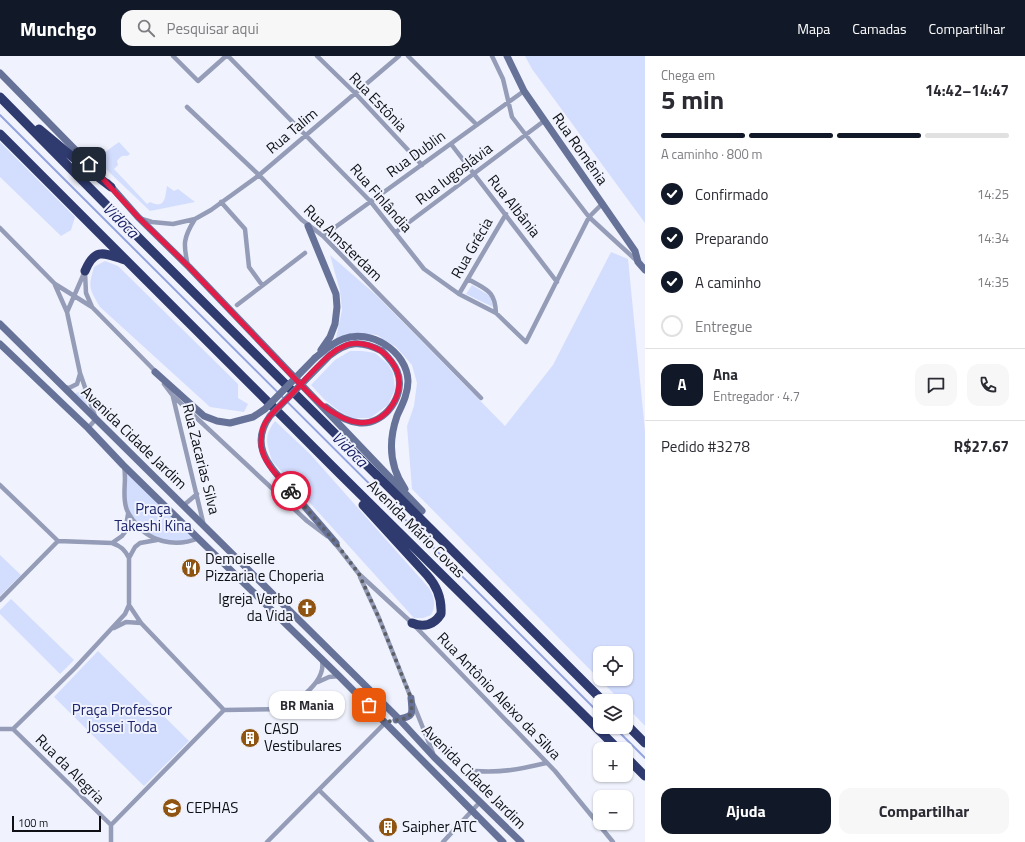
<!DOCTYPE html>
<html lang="pt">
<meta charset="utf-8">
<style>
body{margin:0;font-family:"Titillium Web",sans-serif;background:#f7f7f7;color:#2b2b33;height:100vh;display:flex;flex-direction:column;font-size:15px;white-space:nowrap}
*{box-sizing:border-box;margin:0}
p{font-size:13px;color:#7c7c81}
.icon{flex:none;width:22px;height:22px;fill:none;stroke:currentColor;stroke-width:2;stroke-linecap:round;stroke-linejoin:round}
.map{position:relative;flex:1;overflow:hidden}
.panel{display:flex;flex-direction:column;background:#fff;width:380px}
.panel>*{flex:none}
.fabs{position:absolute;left:593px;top:590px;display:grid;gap:8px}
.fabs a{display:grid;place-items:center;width:40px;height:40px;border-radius:8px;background:#fff;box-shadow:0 1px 3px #0004;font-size:20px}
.scale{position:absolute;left:12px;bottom:10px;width:89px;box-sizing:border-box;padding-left:4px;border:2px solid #0e1015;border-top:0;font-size:11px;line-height:14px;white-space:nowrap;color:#0e1015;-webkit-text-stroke:3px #f0f3fd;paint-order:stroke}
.pin{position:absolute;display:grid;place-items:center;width:34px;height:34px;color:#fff;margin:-17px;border-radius:8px;box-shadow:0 2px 6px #0006}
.courier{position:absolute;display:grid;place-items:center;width:40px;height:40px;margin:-20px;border:3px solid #e11d48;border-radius:50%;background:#fff;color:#222;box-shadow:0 1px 5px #0007}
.bubble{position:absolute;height:28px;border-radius:12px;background:#fff;box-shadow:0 1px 3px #0004;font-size:13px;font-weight:700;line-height:28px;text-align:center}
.overview em{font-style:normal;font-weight:700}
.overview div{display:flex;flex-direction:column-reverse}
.overview{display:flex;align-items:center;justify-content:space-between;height:68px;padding:0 16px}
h1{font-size:26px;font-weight:700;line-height:30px}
.bar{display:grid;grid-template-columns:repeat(4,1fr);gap:6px 4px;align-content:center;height:48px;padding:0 16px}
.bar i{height:5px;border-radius:3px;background:#e1e1e2}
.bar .on{background:#111827}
.bar p{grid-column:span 4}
.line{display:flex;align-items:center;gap:10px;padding:0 16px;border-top:1px solid #e1e1e2}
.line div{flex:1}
.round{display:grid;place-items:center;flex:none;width:42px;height:42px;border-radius:12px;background:#f7f7f7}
ol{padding:0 16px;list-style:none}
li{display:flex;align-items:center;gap:12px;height:44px}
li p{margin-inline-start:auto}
li .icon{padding:4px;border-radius:50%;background:#111827;color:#fff;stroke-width:4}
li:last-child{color:#7c7c81}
li i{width:22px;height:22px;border:2px solid #e1e1e2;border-radius:50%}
.primary-button{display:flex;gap:8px;margin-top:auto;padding:8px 16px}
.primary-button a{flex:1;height:46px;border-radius:12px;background:#111827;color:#fff;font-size:16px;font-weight:700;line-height:46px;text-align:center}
.primary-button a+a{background:#f7f7f7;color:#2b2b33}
header{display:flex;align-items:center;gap:24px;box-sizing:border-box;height:56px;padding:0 20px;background:#111827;color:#fff}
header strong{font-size:19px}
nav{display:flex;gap:22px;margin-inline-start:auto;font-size:14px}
.search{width:280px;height:36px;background:#f7f7f7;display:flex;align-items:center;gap:10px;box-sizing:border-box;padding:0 14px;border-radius:12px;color:#7c7c81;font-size:15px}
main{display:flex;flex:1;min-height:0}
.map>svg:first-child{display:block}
.green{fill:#d3ddfe;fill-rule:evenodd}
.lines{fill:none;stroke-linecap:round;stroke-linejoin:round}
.stream{stroke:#93a3df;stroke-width:2}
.street{stroke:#949cb7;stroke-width:4.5}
.secondary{stroke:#677299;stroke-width:7}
.highway{stroke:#2f3a6e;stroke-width:9}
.secondary-bridge{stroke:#677299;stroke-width:7}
.done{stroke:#5d5f66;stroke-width:4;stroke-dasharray:0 7.2}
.route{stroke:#e11d48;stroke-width:5}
.labels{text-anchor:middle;stroke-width:4;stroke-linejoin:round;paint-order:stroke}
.street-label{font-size:15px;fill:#0e1015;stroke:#f0f3fd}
.park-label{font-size:15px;fill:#1e266c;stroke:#f0f3fd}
.poi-label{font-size:15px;fill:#0e1015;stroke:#f0f3fd;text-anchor:start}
.water-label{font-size:16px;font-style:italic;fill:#1b2167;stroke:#f0f3fd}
</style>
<header>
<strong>Munchgo</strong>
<div class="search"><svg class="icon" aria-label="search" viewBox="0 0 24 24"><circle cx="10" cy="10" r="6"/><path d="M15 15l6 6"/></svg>Pesquisar aqui</div>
<nav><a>Mapa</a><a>Camadas</a><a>Compartilhar</a></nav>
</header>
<main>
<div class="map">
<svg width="645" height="786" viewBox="0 0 645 786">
<rect width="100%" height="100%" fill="#f0f3fd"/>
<!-- green -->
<path class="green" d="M525,0H645V167L532,13Z
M0,86L75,161L71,174L61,180L0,121Z
M119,86L130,98L127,100C122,99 120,101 117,105L118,109L114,113L147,148L150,146C166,154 165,140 167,130L174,135L178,133L195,146L150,155L89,97L94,93L101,99Z
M611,196L628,203L645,375V670L626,650V645H621L412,433L407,370L414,350L417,327L412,309L396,291L377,279L354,277L336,282L342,254L340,235L330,199L375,238L505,370L553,309ZM600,597H626V623H600Z
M105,205L118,210L238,328V342L248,348L244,356L210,351L100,251C89,232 88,232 94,211Z
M472,229L490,240L493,251L466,238Z
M350,295H362L375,297L388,308L393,317L395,333L388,349L370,362H352L339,355L325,344L311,329L335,304Z
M82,332L89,354L74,338L81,335Z
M275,365L310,398L429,532C435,542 436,549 431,559L423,562H414L272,405C267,387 263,381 275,365Z
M123,409L199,482L173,487L148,479L128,458Z
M0,499L21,519L0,540Z
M11,543L74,604L60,618L0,558V554Z
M98,595L189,685L144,730L54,641Z"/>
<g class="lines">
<!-- stream -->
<path class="stream" d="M0,59L600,658
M614,671L645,702"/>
<!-- street -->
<path class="street" d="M173,0L198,25L226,0
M228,0L371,146L424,213L459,238L496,257L526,286L589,161L603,147
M317,0L355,37L422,109
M408,0L477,69
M492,0L503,23L512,61L589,161L637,205
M187,51L259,119L302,164L323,180L377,236L481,342
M451,88L557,226
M221,146L245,173L249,211L262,229
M142,163L152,166L173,168L195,163L211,154L258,120L399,0
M0,172L55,228L92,251L157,317
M396,176L544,65
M323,180L524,35
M188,210C183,188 183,182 195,163
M85,216L86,237L92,251
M468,223C486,234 495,234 496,257
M55,229L67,256L80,317L96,363L88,372
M459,238L506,158
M237,249L305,197
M67,256L85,215
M164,328L173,340L307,465L327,480
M64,331L69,332L77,328L80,318
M173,341L204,470
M124,410C127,424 122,437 126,451C127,456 130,460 133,464C148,486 175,492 199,482
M0,429L58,485
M184,449L197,438
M334,486L359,518L412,567L555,715L613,786
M112,487C121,490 125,494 129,502
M360,521L379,562L433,697
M0,544L58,485L112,487L122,480L125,476L128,458
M129,549L141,567L224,654
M114,572L126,566L141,567
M318,626L329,621L339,620
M0,673H13L75,612L125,558L129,549V502L135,491L140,487L157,484
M13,673L111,769
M475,715C502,717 520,713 546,707
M319,734L372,786
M111,786V769L224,654L285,653L290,652C303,639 326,624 322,605
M267,786L386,666
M443,786L480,746"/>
<!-- secondary -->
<path class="secondary" d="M507,0L524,35L635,195L638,206L645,214
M0,17L98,117
M108,127L138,161L189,211L422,455
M308,170L336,238L337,251L335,268L330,281L321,294
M0,268L399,663L434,701L521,786
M0,288L88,372L123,409L339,620L503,786
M315,302C324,295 332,287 343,283C370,272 407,295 408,325C408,338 402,349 397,360C388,386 389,410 405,433
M326,351C336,359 347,366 360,367C385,369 407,338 397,315C394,307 388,301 382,295
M293,437L336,487
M396,664C413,659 413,662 411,642"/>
<!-- highway -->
<path class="highway" d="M0,41L142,185L603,645
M39,73L81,108L111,131
M0,78L340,418L618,693
M85,215C95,191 104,197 125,204
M363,449L427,519C437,530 442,543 441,558C434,569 424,572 412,567
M626,668L645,687
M626,701L645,720"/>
<!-- secondary-bridge -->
<path class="secondary-bridge" d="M155,316L204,360L217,365L230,367L253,361L265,353L315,302
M293,437C273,413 247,392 270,360L329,300C348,285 361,284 382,295"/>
</g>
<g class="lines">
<!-- done -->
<path class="done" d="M291,435L336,487L359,518L379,562L411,642C414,667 406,661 386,666L369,649"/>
<!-- route -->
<path class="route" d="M89,108L138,161L189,211L300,328C320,350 359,384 387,356C394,348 399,338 399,328C400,316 394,307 386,299C376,290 359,284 346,289C344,290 341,292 338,293C323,302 303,326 290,340C282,348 269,358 264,369C261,375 261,383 261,390C264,408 279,421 291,435"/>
</g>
<!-- icons -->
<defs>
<g id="restaurant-disc" transform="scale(1)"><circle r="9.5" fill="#8f5411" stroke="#f0f3fd"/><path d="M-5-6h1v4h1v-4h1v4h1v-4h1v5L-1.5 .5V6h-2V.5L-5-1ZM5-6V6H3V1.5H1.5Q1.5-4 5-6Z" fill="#fff"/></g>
<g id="church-disc" transform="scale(1)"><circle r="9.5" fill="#8f5411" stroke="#f0f3fd"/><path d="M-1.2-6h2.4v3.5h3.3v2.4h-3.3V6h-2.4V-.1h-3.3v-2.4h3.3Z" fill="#fff"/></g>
<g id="building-disc" transform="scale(1)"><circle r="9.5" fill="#8f5411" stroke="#f0f3fd"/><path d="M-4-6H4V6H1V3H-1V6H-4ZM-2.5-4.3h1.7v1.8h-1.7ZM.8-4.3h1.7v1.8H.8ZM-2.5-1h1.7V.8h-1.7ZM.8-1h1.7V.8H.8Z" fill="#fff"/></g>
<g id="school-disc" transform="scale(1)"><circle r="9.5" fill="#8f5411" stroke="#f0f3fd"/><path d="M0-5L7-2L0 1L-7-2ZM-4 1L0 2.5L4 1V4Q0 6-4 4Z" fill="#fff"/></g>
</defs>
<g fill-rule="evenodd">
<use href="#restaurant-disc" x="191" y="512"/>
<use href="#church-disc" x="307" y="552"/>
<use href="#building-disc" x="250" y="682"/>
<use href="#school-disc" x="172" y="752"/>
<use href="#building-disc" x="388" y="771"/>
</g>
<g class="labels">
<!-- street labels -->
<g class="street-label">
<text transform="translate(378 46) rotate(46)" y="5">Rua Estônia</text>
<text transform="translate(292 75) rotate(-40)" y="5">Rua Talim</text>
<text transform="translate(580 93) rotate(55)" y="5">Rua Romênia</text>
<text transform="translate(416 98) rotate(-36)" y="5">Rua Dublin</text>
<text transform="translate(454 118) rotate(-37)" y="5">Rua Iugoslávia</text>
<text transform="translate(381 142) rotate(49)" y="5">Rua Finlândia</text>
<text transform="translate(514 150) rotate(52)" y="5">Rua Albânia</text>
<text transform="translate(343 187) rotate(44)" y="5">Rua Amsterdam</text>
<text transform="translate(472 192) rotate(-60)" y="5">Rua Grécia</text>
<text transform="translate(134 382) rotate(44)" y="5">Avenida Cidade Jardim</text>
<text transform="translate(201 403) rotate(76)" y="5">Rua Zacarias Silva</text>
<text transform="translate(416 473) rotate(45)" y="5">Avenida Mário Covas</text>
<text transform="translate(499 640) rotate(46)" y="5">Rua Antônio Aleixo da Silva</text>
<text transform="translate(70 713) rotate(45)" y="5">Rua da Alegria</text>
<text transform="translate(474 721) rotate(45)" y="5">Avenida Cidade Jardim</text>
</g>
<!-- park labels -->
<g class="park-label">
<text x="153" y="458">Praça<tspan x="153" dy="17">Takeshi Kina</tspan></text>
<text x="122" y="659">Praça Professor<tspan x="122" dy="17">Jossei Toda</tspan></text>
</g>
<!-- poi labels -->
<g class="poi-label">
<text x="205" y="508">Demoiselle<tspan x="205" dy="17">Pizzaria e Choperia</tspan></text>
<text x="293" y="548" text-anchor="end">Igreja Verbo<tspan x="293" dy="17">da Vida</tspan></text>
<text x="264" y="678">CASD<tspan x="264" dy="17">Vestibulares</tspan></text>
<text x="186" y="757">CEPHAS</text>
<text x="402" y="776">Saipher ATC</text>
</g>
<!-- water labels -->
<g class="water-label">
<text transform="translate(121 164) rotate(45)" y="6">Vidoca</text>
<text transform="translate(350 393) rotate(45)" y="6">Vidoca</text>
</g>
</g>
</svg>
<div class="fabs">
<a><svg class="icon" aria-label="locate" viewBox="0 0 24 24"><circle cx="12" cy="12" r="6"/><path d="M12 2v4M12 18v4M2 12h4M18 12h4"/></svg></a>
<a><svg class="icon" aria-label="layers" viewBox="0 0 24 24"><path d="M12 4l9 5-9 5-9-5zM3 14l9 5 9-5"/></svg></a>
<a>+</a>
<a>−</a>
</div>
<div class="scale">100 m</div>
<div class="pin" style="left:369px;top:649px;background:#ea580c"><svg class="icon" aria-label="bag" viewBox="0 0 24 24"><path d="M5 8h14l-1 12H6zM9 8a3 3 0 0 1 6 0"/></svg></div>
<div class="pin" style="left:89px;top:108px;background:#1f2937"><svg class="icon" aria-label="home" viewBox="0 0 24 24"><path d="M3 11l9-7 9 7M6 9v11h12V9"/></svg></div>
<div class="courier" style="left:291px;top:435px"><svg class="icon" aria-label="bike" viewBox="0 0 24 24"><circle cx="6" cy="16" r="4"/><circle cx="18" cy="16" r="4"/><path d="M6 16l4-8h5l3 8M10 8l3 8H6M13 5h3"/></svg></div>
<div class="bubble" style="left:269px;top:635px;width:76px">BR Mania</div>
</div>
<section class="panel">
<div class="overview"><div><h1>5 min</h1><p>Chega em</p></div><em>14:42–14:47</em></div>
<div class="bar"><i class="on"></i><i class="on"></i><i class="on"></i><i></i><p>A caminho · 800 m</p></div>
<ol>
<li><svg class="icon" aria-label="check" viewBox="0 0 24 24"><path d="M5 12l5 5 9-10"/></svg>Confirmado<p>14:25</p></li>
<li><svg class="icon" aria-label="check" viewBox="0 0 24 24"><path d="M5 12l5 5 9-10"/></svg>Preparando<p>14:34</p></li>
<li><svg class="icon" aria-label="check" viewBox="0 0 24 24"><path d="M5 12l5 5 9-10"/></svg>A caminho<p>14:35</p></li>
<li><i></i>Entregue</li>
</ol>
<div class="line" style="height:72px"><b class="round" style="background:#111827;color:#fff">A</b><div><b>Ana</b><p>Entregador · 4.7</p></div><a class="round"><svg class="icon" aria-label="chat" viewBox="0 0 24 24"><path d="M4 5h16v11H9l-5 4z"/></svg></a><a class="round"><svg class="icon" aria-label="phone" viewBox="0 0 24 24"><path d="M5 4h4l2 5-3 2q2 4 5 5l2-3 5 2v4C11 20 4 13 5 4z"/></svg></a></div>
<div class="line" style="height:52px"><div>Pedido #3278</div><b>R$27.67</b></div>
<div class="primary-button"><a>Ajuda</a><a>Compartilhar</a></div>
</section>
</main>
